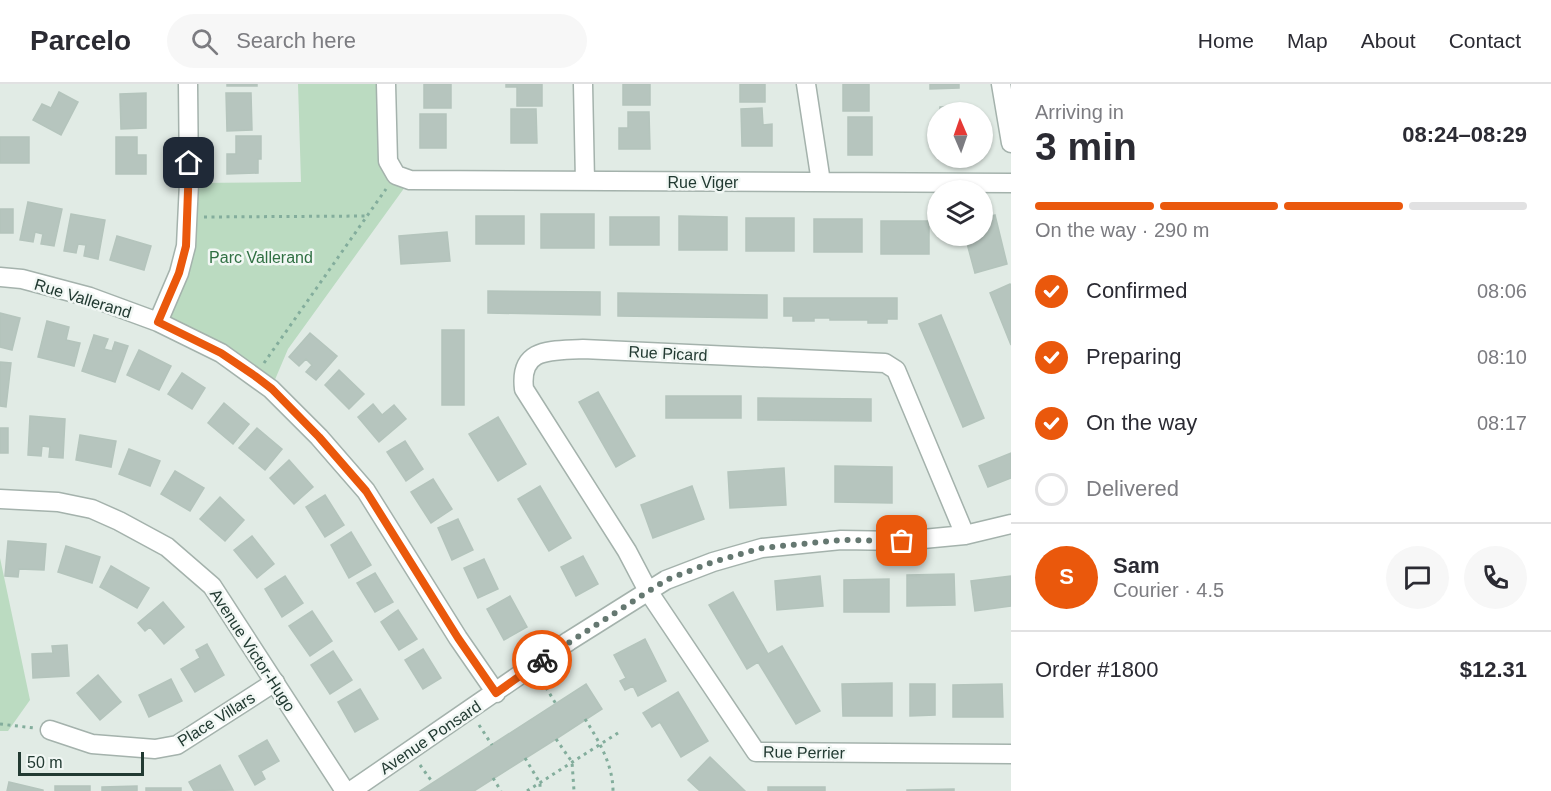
<!DOCTYPE html>
<meta charset="utf-8">
<style>
body{margin:0;font-family:Arial,sans-serif;background:#f7f7f7;color:#2b2b33;height:100vh;display:flex;flex-direction:column;font-size:22px;white-space:nowrap}
*{box-sizing:border-box;margin:0}
p{font-size:20px;color:#7c7c81}
.icon{flex:none;width:33px;height:33px;fill:none;stroke:currentColor;stroke-width:2;stroke-linecap:round;stroke-linejoin:round}
.map{position:relative;flex:1;overflow:hidden}
.details{display:flex;flex-direction:column;background:#fff;width:540px}
.details>*{flex:none}
.needle{width:39px;rotate:358deg}
.tools{position:absolute;left:927px;top:18px;display:grid;gap:12px}
.tools a{display:grid;place-items:center;width:66px;height:66px;border-radius:50%;background:#fff;box-shadow:0 2px 4px #0004;font-size:30px}
.scale{position:absolute;left:18px;bottom:15px;width:126px;box-sizing:border-box;padding-left:6px;border:3px solid #223a32;border-top:0;font-size:16px;line-height:21px;white-space:nowrap;color:#223a32;-webkit-text-stroke:4px #f1f7f4;paint-order:stroke}
.pin{position:absolute;display:grid;place-items:center;width:51px;height:51px;color:#fff;margin:-26px;border-radius:12px;box-shadow:0 3px 9px #0006}
.courier{position:absolute;display:grid;place-items:center;width:60px;height:60px;margin:-30px;border:4px solid #ea580c;border-radius:50%;background:#fff;color:#222;box-shadow:0 2px 8px #0007}
.headline em{font-style:normal;font-weight:600}
.headline div{display:flex;flex-direction:column-reverse}
.headline{display:flex;align-items:center;justify-content:space-between;height:102px;padding:0 24px}
h1{font-size:39px;font-weight:600;line-height:45px}
.bar{display:grid;grid-template-columns:repeat(4,1fr);gap:9px 6px;align-content:center;height:72px;padding:0 24px}
.bar i{height:8px;border-radius:4px;background:#e1e1e2}
.bar .current{background:#ea580c}
.bar p{grid-column:span 4}
.line{display:flex;align-items:center;gap:15px;padding:0 24px;border-top:2px solid #e1e1e2}
.line div{flex:1}
.round{display:grid;place-items:center;flex:none;width:63px;height:63px;border-radius:32px;background:#f7f7f7}
ol{padding:0 24px;list-style:none}
li{display:flex;align-items:center;gap:18px;height:66px}
li p{margin-inline-start:auto}
li .icon{padding:6px;border-radius:50%;background:#ea580c;color:#fff;stroke-width:4}
li:last-child{color:#7c7c81}
li i{width:33px;height:33px;border:3px solid #e1e1e2;border-radius:50%}
header{display:flex;align-items:center;gap:36px;box-sizing:border-box;height:84px;padding:0 30px;background:#fff;border-bottom:2px solid #e1e1e2}
header strong{font-size:28px}
nav{display:flex;gap:33px;margin-inline-start:auto;font-size:21px}
.search{width:420px;height:54px;background:#f7f7f7;display:flex;align-items:center;gap:15px;box-sizing:border-box;padding:0 21px;border-radius:33px;color:#7c7c81;font-size:22px}
main{display:flex;flex:1;min-height:0}
.map>svg:first-child{display:block}
.green{fill:#bbdbc1}
.building{fill:#b6c5be;stroke:#b4c4bc;stroke-width:1.5}
.lines{fill:none;stroke-linecap:round;stroke-linejoin:round}
.minor-casing{stroke:#a4b2ac;stroke-width:21}
.tertiary-casing{stroke:#a4b2ac;stroke-width:21}
.path{stroke:#83ad9c;stroke-width:3;stroke-dasharray:3 4.5;stroke-linecap:butt}
.minor{stroke:#fff;stroke-width:18}
.tertiary{stroke:#fff;stroke-width:18}
.done{stroke:#657871;stroke-width:6;stroke-dasharray:0 10.8}
.route{stroke:#ea580c;stroke-width:8}
.labels{text-anchor:middle;stroke-width:5;stroke-linejoin:round;paint-order:stroke}
.street-label{font-size:16px;fill:#223a32;stroke:#f1f7f4}
.park-label{font-size:16px;fill:#2f6f42;stroke:#f1f7f4}
</style>
<header>
<strong>Parcelo</strong>
<div class="search"><svg class="icon" aria-label="search" viewBox="0 0 24 24"><circle cx="10" cy="10" r="6"/><path d="M15 15l6 6"/></svg>Search here</div>
<nav><a>Home</a><a>Map</a><a>About</a><a>Contact</a></nav>
</header>
<main>
<div class="map">
<svg width="1011" height="707" viewBox="0 0 1011 707">
<rect width="100%" height="100%" fill="#e1ebe5"/>
<!-- green -->
<path class="green" d="M298,0H386L388,77L410,96L288,265L271,305L158,238L179,189L189,99L301,98Z
M0,474L30,616L8,647H0Z"/>
<!-- building -->
<path class="building" d="M227,0H257V2H227Z
M424,0H451V24H424Z
M506,0H542V22H517V3H506Z
M623,0H650V21H623Z
M740,0H765V18H740Z
M843,0H869V27H843Z
M930,0H959V4L930,5Z
M59,8L78,18L61,51L33,36L42,20L51,24Z
M146,9V44L121,45L120,10Z
M226,9H251L252,46L227,47Z
M940,23H969V28H940Z
M762,24L763,41L772,40V62H742L741,25Z
M511,25H536L537,59H511Z
M628,28H649L650,65H619V44H628Z
M420,30H446V64H420Z
M848,33H872V71H848Z
M236,52H261V75H258V89L227,90V70H236Z
M0,53H29V79H0Z
M116,53H137V71H146V90H116Z
M28,118L62,125L54,162L41,160L43,150L35,148L33,158L20,156Z
M0,125H13V149H0Z
M71,130L105,136L98,175L84,172L86,161L78,160L76,169L64,167Z
M541,130H594V164H541Z
M995,131L1007,180L975,189L965,152H982V135Z
M476,132H524V160H476Z
M679,132L727,133V166H679Z
M610,133H659V161H610Z
M746,134H794V167H746Z
M814,135H862V168H814Z
M881,137H929V170H881Z
M447,148L450,177L401,180L399,152Z
M117,152L151,162L144,186L110,176Z
M1010,200L1011,202V261L990,209Z
M488,207L600,208V231L488,229Z
M618,209L767,211V234L618,232Z
M784,214H897V235H887V239H868V236H830V234H814V237H793V232H784Z
M0,229L20,234L12,266L0,263Z
M941,231L984,334L963,343L919,240Z
M47,237L69,243L66,256L80,259L74,282L38,273Z
M442,246H464V321H442Z
M310,249L337,272L316,296L306,288L312,281L306,275L299,282L289,273Z
M94,251L108,255L104,265L112,267L115,258L128,262L115,298L82,287Z
M139,266L171,282L159,306L127,291Z
M0,278L11,279L6,323L0,322Z
M339,286L364,310L349,325L325,301Z
M182,289L205,304L192,325L168,310Z
M598,308L635,372L616,383L579,318Z
M666,312H741V334H666Z
M758,314L871,315V337L758,336Z
M224,319L249,340L233,360L208,339Z
M373,320L382,331L394,321L406,335L379,358L358,333Z
M30,332L65,335L63,374L49,373L50,363L42,362L41,372L28,371Z
M498,333L526,380L498,397L469,350Z
M0,344H8V369H0Z
M257,344L282,365L265,386L239,364Z
M80,351L116,357L111,383L76,376Z
M405,357L423,385L406,397L387,368Z
M129,365L160,377L150,402L119,390Z
M1011,369V394L988,403L979,382Z
M289,376L313,403L294,420L270,394Z
M835,382L892,383V419L835,418Z
M784,384L786,421L730,424L728,388Z
M175,387L204,404L190,427L161,410Z
M433,395L452,425L431,439L411,408Z
M540,402L571,454L549,467L518,415Z
M692,402L704,435L653,454L641,421Z
M325,411L344,441L325,453L306,423Z
M220,413L244,436L225,457L200,435Z
M458,435L473,466L452,476L438,444Z
M351,448L371,481L349,494L331,461Z
M252,452L274,480L257,494L234,466Z
M8,457L46,460L44,486L19,485L18,493L5,492Z
M66,462L100,473L92,499L58,488Z
M583,472L598,500L576,512L561,483Z
M484,475L498,505L478,514L464,484Z
M111,482L149,504L137,524L100,503Z
M375,489L393,518L375,528L357,499Z
M954,490L955,521L907,522V491Z
M285,492L303,519L282,533L265,505Z
M820,492L823,522L777,526L775,497Z
M1011,492V522L975,527L971,497Z
M889,495V528H844V496Z
M733,508L768,570L782,562L820,627L796,640L758,578L747,585L709,521Z
M510,512L527,543L504,556L487,525Z
M163,518L184,543L164,560L150,543L145,547L138,539Z
M398,526L417,555L399,566L381,538Z
M312,527L332,557L310,572L289,542Z
M645,555L666,597L638,612L633,602L625,606L620,597L626,594L614,571Z
M207,560L224,591L195,608L181,585L200,574L196,566Z
M67,561L69,592L33,594L32,570L53,569L52,562Z
M423,565L441,594L423,605L405,576Z
M333,567L352,596L330,610L311,581Z
M98,591L121,618L100,636L77,609Z
M171,595L182,617L149,633L139,611Z
M892,599V632H843L842,600Z
M586,600L602,625L556,655L474,707H420Z
M910,600H935V631L910,632Z
M1002,600L1003,633H953V601Z
M360,605L378,635L355,648L338,618Z
M678,608L708,657L681,673L660,638L652,643L643,629Z
M267,656L279,677L261,687L265,695L255,701L239,672Z
M710,673L745,707H700L688,696Z
M220,681L233,706L194,707L189,698Z
M9,698L43,706V707H7Z
M55,702H90V707H55Z
M137,702V707H102V703Z
M768,703H825V707H768Z
M146,704H181V707H146Z
M954,705V707H907V706Z"/>
<g class="lines">
<!-- minor casing -->
<g class="minor-casing">
<path id="minor" d="M386,0L388,77L396,91L410,96L1011,99
M583,0L585,97
M806,0L821,98
M0,193L22,195L90,213L158,238L221,269L271,305L319,353L366,407L458,554L496,609
M158,238L179,189L186,162L189,99L188,0
M965,451L896,286L885,279L583,265C551,267 519,263 524,305L627,467L648,507L756,668L1011,670
M50,646L92,660L155,665L177,661L275,598
M351,707L569,557L666,496L713,478L762,464L841,456L902,457L965,451L1011,440"/>
</g>
<!-- tertiary casing -->
<g class="tertiary-casing">
<path id="tertiary" d="M1001,0L1011,59
M0,415L58,418L92,425L119,437L167,463L212,502L345,707"/>
</g>
<!-- path -->
<path class="path" d="M204,133L367,132
M264,279L386,105
M542,597L556,620
M585,635C599,657 613,681 613,707
M0,640L34,644
M479,641L492,661
M556,655L572,678L574,707
M525,674L540,699V707
M420,681L433,699
M493,694L501,707
M527,707L621,647"/>
<!-- minor -->
<use href="#minor" class="minor"/>
<!-- tertiary -->
<use href="#tertiary" class="tertiary"/>
</g>
<g class="lines">
<!-- done -->
<path class="done" d="M542,576L666,496L713,478L762,464L841,456L902,457"/>
<!-- route -->
<path class="route" d="M189,79L186,162L179,189L158,238L221,269L255,292L272,305L319,353L366,407L458,554L496,609L542,576"/>
</g>
<g class="labels">
<!-- street labels -->
<g class="street-label">
<text x="703" y="104">Rue Viger</text>
<text transform="translate(83 214) rotate(17)" y="6">Rue Vallerand</text>
<text transform="translate(668 269) rotate(3)" y="6">Rue Picard</text>
<text transform="translate(253 566) rotate(57)" y="6">Avenue Victor-Hugo</text>
<text transform="translate(216 635) rotate(-32)" y="6">Place Villars</text>
<text transform="translate(430 653) rotate(-34)" y="6">Avenue Ponsard</text>
<text transform="translate(804 668) rotate(1)" y="6">Rue Perrier</text>
</g>
<!-- park labels -->
<g class="park-label">
<text x="261" y="179">Parc Vallerand</text>
</g>
</g>
</svg>
<div class="tools">
<a><svg class="needle" viewBox="-14 -14 28 28"><path d="M0-13l5 13h-10z" fill="#e53935"/><path d="M0 13l5-13h-10z" fill="#7c7c81"/></svg></a>
<a><svg class="icon" aria-label="layers" viewBox="0 0 24 24"><path d="M12 4l9 5-9 5-9-5zM3 14l9 5 9-5"/></svg></a>
</div>
<div class="scale">50 m</div>
<div class="pin" style="left:902px;top:457px;background:#ea580c"><svg class="icon" aria-label="bag" viewBox="0 0 24 24"><path d="M5 8h14l-1 12H6zM9 8a3 3 0 0 1 6 0"/></svg></div>
<div class="pin" style="left:189px;top:79px;background:#1f2937"><svg class="icon" aria-label="home" viewBox="0 0 24 24"><path d="M3 11l9-7 9 7M6 9v11h12V9"/></svg></div>
<div class="courier" style="left:542px;top:576px"><svg class="icon" aria-label="bike" viewBox="0 0 24 24"><circle cx="6" cy="16" r="4"/><circle cx="18" cy="16" r="4"/><path d="M6 16l4-8h5l3 8M10 8l3 8H6M13 5h3"/></svg></div>
</div>
<section class="details">
<div class="headline"><div><h1>3 min</h1><p>Arriving in</p></div><em>08:24–08:29</em></div>
<div class="bar"><i class="current"></i><i class="current"></i><i class="current"></i><i></i><p>On the way · 290 m</p></div>
<ol>
<li><svg class="icon" aria-label="check" viewBox="0 0 24 24"><path d="M5 12l5 5 9-10"/></svg>Confirmed<p>08:06</p></li>
<li><svg class="icon" aria-label="check" viewBox="0 0 24 24"><path d="M5 12l5 5 9-10"/></svg>Preparing<p>08:10</p></li>
<li><svg class="icon" aria-label="check" viewBox="0 0 24 24"><path d="M5 12l5 5 9-10"/></svg>On the way<p>08:17</p></li>
<li><i></i>Delivered</li>
</ol>
<div class="line" style="height:108px"><b class="round" style="background:#ea580c;color:#fff">S</b><div><b>Sam</b><p>Courier · 4.5</p></div><a class="round"><svg class="icon" aria-label="chat" viewBox="0 0 24 24"><path d="M4 5h16v11H9l-5 4z"/></svg></a><a class="round"><svg class="icon" aria-label="phone" viewBox="0 0 24 24"><path d="M5 4h4l2 5-3 2q2 4 5 5l2-3 5 2v4C11 20 4 13 5 4z"/></svg></a></div>
<div class="line" style="height:78px"><div>Order #1800</div><b>$12.31</b></div>
</section>
</main>
